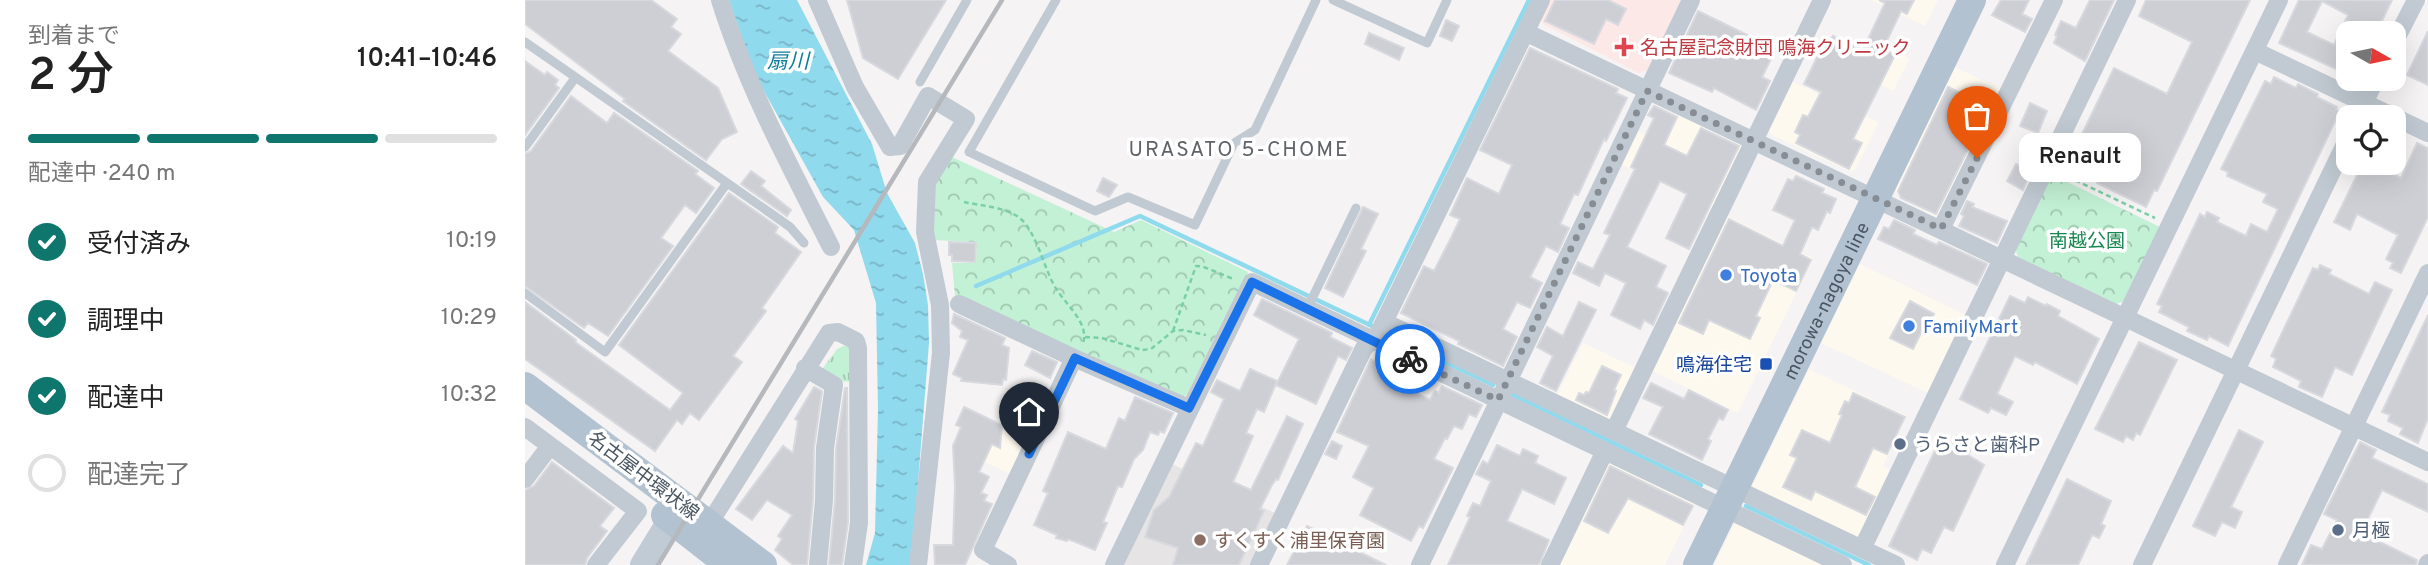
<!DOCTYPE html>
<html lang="ja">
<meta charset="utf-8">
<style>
body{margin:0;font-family:Overpass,"Noto Sans JP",sans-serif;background:#f2f2f2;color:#222;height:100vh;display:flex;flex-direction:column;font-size:26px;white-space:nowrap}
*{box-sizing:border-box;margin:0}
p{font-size:23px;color:#767676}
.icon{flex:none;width:38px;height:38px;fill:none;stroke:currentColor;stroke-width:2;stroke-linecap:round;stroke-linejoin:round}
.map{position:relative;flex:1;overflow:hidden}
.panel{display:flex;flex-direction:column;background:#fff;width:525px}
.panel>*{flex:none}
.needle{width:46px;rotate:99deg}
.controls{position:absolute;left:1811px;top:21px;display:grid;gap:14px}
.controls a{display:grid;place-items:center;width:70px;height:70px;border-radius:14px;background:#fff;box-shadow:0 7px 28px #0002;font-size:35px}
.pin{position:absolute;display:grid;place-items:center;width:60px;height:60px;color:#fff;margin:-72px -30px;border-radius:50% 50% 50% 0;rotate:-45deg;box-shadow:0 0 7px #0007}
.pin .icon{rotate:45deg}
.courier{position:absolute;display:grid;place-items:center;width:70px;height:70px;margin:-35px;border:5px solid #1a73e8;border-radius:50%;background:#fff;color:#222;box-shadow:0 2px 9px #0007}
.bubble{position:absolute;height:49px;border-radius:14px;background:#fff;box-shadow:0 7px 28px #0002;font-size:23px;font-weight:600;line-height:49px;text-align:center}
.head em{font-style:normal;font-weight:600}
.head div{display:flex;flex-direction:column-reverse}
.head{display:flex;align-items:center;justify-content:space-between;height:119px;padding:0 28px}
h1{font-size:46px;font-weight:600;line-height:52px}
.bar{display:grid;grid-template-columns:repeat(4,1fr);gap:10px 7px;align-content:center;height:84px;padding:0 28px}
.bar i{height:9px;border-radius:5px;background:#e0e0e0}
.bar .active{background:#0f766e}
.bar p{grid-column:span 4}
ol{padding:0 28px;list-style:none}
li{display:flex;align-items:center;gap:21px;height:77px}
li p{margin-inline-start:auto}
li .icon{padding:7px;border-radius:50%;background:#0f766e;color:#fff;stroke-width:4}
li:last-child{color:#767676}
li i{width:38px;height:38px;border:4px solid #e0e0e0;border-radius:50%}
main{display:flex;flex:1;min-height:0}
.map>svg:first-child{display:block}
.commercial{fill:#fdf9ef}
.education{fill:#e6e4e5}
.medical{fill:#fce8e6}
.grass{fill:url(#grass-tufts)}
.forest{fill:url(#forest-crowns)}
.water{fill:url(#water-ripples)}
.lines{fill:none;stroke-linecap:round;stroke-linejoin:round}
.stream{stroke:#90daee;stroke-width:4.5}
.building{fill:#cdcfd5;stroke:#d7d9de;stroke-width:2;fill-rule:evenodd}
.path{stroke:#7ad0a6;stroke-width:2.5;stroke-dasharray:5 3.5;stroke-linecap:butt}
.lane{stroke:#c1cad2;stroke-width:9}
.street{stroke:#c1cad2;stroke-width:18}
.secondary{stroke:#c1cbd6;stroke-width:24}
.primary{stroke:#b3c2d1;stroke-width:28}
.rail{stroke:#b5b8bd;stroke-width:4.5}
.done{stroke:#868d94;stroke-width:7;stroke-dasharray:0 12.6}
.route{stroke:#1a73e8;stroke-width:9}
.health-dot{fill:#e0444e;stroke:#fff;stroke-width:2.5}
.shop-dot{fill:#3f7fe0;stroke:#fff;stroke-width:2.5}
.transit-dot{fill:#1a4fb4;stroke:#fff;stroke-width:2.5}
.service-dot{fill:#5c6f8a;stroke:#fff;stroke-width:2.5}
.education-dot{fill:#8d6e63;stroke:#fff;stroke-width:2.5}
.labels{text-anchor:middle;stroke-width:7;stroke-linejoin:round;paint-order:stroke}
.health-label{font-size:19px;fill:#be3a42;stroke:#fff;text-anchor:start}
.park-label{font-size:19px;fill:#17864f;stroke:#fff}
.shop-label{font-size:19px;fill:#366cbe;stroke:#fff;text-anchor:start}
.street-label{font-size:19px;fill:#4a5661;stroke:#fff}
.transit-label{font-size:19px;fill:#164399;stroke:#fff;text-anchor:end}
.service-label{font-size:19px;fill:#4e5e75;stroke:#fff;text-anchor:start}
.education-label{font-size:19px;fill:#785e54;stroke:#fff;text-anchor:start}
.water-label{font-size:21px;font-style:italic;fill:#0c7c9b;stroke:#fff}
.neighbourhood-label{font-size:21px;letter-spacing:2px;fill:#5f6368;stroke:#fff}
</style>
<main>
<section class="panel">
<div class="head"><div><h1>2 分</h1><p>到着まで</p></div><em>10:41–10:46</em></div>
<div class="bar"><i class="active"></i><i class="active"></i><i class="active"></i><i></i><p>配達中 · 240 m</p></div>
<ol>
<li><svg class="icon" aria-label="check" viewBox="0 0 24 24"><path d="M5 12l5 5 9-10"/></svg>受付済み<p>10:19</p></li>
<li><svg class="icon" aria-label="check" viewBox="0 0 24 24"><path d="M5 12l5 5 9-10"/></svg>調理中<p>10:29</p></li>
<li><svg class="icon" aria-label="check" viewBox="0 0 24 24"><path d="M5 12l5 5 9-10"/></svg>配達中<p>10:32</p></li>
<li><i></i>配達完了</li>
</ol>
</section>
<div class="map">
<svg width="1903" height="565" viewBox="0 0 1903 565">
<defs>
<pattern id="grass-tufts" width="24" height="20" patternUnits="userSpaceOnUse" patternTransform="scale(1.75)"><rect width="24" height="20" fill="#c3f1d5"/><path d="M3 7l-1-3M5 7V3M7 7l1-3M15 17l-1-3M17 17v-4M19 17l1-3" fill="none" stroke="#a0c6b0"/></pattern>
<pattern id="forest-crowns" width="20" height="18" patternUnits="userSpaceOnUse" patternTransform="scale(1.75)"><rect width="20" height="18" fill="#c3f1d5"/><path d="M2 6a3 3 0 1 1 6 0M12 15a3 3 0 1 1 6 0" fill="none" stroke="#a0c6b0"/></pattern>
<pattern id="water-ripples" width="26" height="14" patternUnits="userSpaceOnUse" patternTransform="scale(1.75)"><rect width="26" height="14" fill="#90daee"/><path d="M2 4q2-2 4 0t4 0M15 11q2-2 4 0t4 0" fill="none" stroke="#78b4c4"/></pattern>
</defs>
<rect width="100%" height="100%" fill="#f5f3f3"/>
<!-- commercial -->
<path class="commercial" d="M1346,0H1413L1400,26Z
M1343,38L1385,58L1368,91L1327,70Z
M1430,67L1480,91L1418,215L1412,217L1374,198L1370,188Z
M1266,81L1354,122L1330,170L1324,171L1245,134L1243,127Z
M1155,114L1215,143L1217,152L1189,209L1094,163L1110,130L1139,144Z
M1200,215L1288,258L1213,413L1126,370Z
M1335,264L1443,316L1405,394L1296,343Z
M1058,343L1111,368L1088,418L1082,421L1031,397Z
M1284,369L1382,416L1358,466L1367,471L1336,537L1330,539L1226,489Z
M464,417L506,438L486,474L446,456Z
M1087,461L1170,503L1140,565H1031L1080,464Z
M1211,521L1296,561L1294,565H1189Z"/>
<!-- education -->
<path class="education" d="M647,464L752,514L728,565H599Z"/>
<!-- medical -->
<path class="medical" d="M1024,0H1157L1124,70L1114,73L1018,24L1016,17Z"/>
<!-- grass -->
<path class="grass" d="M321,345L326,347L329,382L311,381L297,371L298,368L312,349Z"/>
<!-- forest -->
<path class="forest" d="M425,156L589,232L616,220L723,272L662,395L656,397L430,296L427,263H451L452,242L407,240V187Z
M1526,174L1635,227L1599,301L1591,304L1493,257L1490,248Z"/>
<!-- water -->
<path class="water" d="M204,0H272L347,144L362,193L390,243L398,274L403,305L404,343L389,533L385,565H341L350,533L353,409L351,303L329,230L298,197L229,73Z"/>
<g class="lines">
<!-- stream -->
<path class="stream" d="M451,286L615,216L847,326
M844,325L1004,0
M865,336L968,385
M988,395L1176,485
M1221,506L1344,565"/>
</g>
<!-- building -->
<path class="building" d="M0,0H126L152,19L146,27L156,34L143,51L193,88L212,132L197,139L181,160L98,101L100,99L0,24Z
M322,0H421L373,79L338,58Z
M1030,0H1083L1101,9L1093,25L1081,19L1069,44L1020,21Z
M1354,0H1389L1382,14L1376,11L1358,49L1370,55L1328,139L1337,143L1324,169L1271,143L1275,135L1270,132L1278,115L1283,117L1296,92L1279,84L1301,39L1305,41L1308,36L1338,50L1360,3Z
M1476,0H1504L1497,14L1507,19L1500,32L1467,15Z
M1565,0H1589L1560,61L1529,43L1532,36L1530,35L1536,21L1551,28Z
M1621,0H1725L1632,191L1629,190L1621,207L1572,183L1575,178L1543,163L1589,68L1642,94L1643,92L1667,42L1614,16Z
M1774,0H1867L1851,33H1824V75L1754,43ZM1797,1L1823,15L1809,45L1782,32Z
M1173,11L1251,49L1237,77L1245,81L1231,110L1189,88L1187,92L1144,73Z
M921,20L934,26L927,41L915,36Z
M1903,31V85L1882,75Z
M844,33L879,48L874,60L840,44Z
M1005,48L1093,89L1091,93L1102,98L1081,141L1079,139L1053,195L1049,194L1035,224L1044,228L1033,252L1021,246L1005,277L1017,283L1005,308L992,302L978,329L992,337L978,366L933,344L934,341L876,313L899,266L909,271L927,236L935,219L925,215L942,178L974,194L987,165L955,150Z
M0,61L20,75L22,72L33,80L30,85L34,88L0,135Z
M1749,77L1771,88L1773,84L1793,94L1792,97L1812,107L1811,110L1815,111L1703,346L1684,336L1682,340L1662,331L1664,327L1634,312L1637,306L1632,304L1675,214L1680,217L1682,212L1694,218L1692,222L1721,236L1726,224L1742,232L1753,209L1738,202L1742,194L1702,176L1703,172L1696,169L1740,81L1746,84Z
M1423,87L1464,107L1411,214L1376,198L1373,191Z
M46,96L82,123L89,113L173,171L170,174L189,188L171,213L160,205L136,238L148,246L83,336L63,323L59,328L0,286V154L6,151Z
M1505,103L1522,111L1513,133L1495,126Z
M1129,106L1152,117L1139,145L1162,156L1176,128L1214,146L1164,249L1141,238L1162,194L1135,181L1102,247L1141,266L1131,287L1143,293L1128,325L1119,320L1115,329L1086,315L1101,283L1080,273L1074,286L1048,273L1053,262L1068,269L1085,235L1079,233L1110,169L1106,167L1129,118L1123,115Z
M1892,143L1903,148V217L1876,273L1865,268L1868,263L1861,259L1873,235L1832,214L1825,230L1809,222L1838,163H1857L1855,167L1876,178Z
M1491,164L1506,172L1498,190L1482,181Z
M226,171L240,181L236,186L266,210L262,216L216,184Z
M1271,176L1299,189L1297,193L1311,199L1305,213L1302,211L1293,230L1287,227L1275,254L1286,260L1271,291L1248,280L1231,316L1235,318L1225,339L1184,320L1178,334L1154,323L1204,219L1258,246L1270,220L1248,210L1263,179L1268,181Z
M578,178L592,185L584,197L572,191Z
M204,193L253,227L250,233L276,252L237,308L241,311L208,356L217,362L174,420L165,413L157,424L152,420L130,451L0,359V302L51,340L50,342L145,410L158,393L94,345Z
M1442,201L1449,204L1447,207L1482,221L1472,243L1434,226L1439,216L1436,214Z
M838,207L853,214L836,249L841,251L818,297L800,288Z
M1369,220L1390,230L1388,234L1412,245L1414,242L1462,264L1452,285L1353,239L1359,227L1364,229Z
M424,242L451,243L450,262L427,261V255H424Z
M1795,265L1806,270L1804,274L1844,294L1850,282L1867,290L1827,375L1810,367L1797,397L1774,387L1776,381L1748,367L1751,359L1746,356L1788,268L1793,270Z
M1485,296L1500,303L1503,297L1521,306L1522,304L1535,311L1533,316L1574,339L1552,384L1510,362L1508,365L1490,356L1472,394L1488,402L1481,415L1466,408L1463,413L1435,399Z
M737,299L807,333L805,337L827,348L821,360L813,356L791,404L751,385L774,339L729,315Z
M1385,301L1409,314L1402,328L1399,327L1388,349L1365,338Z
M1054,302L1071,310L1031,391L1015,383L1028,356L1012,347L1022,327L1038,336Z
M429,314L480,338L477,345L484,348L481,380L478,379L477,385L436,381L437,378L428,374L443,340L435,337L437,331L427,323Z
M1903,315V418L1893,443L1875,434L1878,428L1863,421L1865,415L1857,412Z
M1614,342L1652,360L1615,435L1611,433L1608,440L1601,436L1598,442L1570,429Z
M507,351L532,362L525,378L500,365Z
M846,359L888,383L885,390L905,400L910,391L914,393L917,386L957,405L951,417L944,414L937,429L929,426L922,439L920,438L909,459L928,468L898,528L894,526L886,541L835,515L849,488L828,477L844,446L812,432Z
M1077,366L1096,375L1089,390L1091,391L1082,415L1051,400L1054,393L1059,395L1061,392L1064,393Z
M725,369L752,381L739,412L732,409L721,433L728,436L708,482L726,490L762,416L778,424L753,480L751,479L747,485L735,509L739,511L714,565H648L653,548L620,537L629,510L644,497L671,443L678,446L699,399L686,392L692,380L715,391Z
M1126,383L1159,399L1164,390L1203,410L1198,420L1194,418L1183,439L1186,441L1177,460L1124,434L1138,407L1118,398Z
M289,387L297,391L289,447L288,499L282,565H268L250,550L257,539L253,536L267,515L242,500L227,520L211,509L258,446L268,453L273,421L270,419Z
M320,388H322L323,522L317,565H304L310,500L311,449Z
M1328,393L1380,417L1362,454L1348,448L1330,487L1350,497L1341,515L1290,491L1286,500L1258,487L1272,458L1265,455L1277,430L1305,443L1317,415L1314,414L1320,401L1324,403Z
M610,397L648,413L639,433L635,431L633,435L625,432L618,450L609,459L597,487L593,486L578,522L582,523L570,550L543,539L542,541L531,538L532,535L509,525L523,493L518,491L543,432L581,449L594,418L600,421Z
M439,407L477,425L475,448L467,444L454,472L464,477L456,493L462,495L459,501L467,504L440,565H410L409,545H428L430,486L428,446L436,427L431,425Z
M493,407L509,415L504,427L501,426L498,432L486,427Z
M1714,430L1738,442L1706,507L1717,512L1710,528L1697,522L1690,536L1668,526Z
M1416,438L1445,451L1443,455L1459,465L1428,531L1419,527L1406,553L1397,549L1392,560L1364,546Z
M807,441L817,446L811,459L800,454Z
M1835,442L1851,450L1847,458L1903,484V512L1857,490L1836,533L1892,560L1891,565H1777L1786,545L1797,549L1812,520L1799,514Z
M972,445L995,456L998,449L1013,456L1010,463L1041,478L1029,504L997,489L982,521L1024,540L1014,565H923L945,517L942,516L948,503L955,506L966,481L951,474L958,461L963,464Z
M27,462L89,508L75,526L82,531L62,558L60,565H0V490L9,486Z
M1085,466L1168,506L1158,525L1103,498L1083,533L1059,521Z
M1542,479L1586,501L1576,524L1580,526L1574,538L1567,535L1553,565H1501Z
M782,526L824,547L861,565H762Z"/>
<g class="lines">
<!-- path -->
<path class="path" d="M1535,173L1630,218
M439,202C457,206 482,207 496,219C512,234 519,268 530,287C539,303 565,323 558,343
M648,331L671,266C683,266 697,276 710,279
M560,337L577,338L617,350L626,349L648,331L658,330L681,335"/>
<!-- lane -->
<path class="lane" d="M531,0L444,152L570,211L603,197L670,225L709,143L730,130L791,0
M808,0L902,43L922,0
M0,42L251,217L265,227L279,243
M395,82L442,0
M0,147L50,78
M0,293L80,352L202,183
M782,309L831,208"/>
<!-- street -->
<path class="street" d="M195,0C222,87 265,166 306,247
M292,0L330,87L365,147L375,146L403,96L441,119L402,182L400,232L415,305L416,353L393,565
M1000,32L1903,462
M1869,43L1891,0
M1730,51L1903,133
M1832,117L1851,79
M1416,229L1529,0
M434,304L549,358
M859,322L1371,565
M280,368L309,385L300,448L299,500L293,565
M0,427L113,511L71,565
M1089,431L1297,0
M0,479L25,446
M184,524L304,333L313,332L331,341L333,348L334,523L328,565
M1337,549L1602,0
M483,565L458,550L549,358L664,408
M589,565L727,282L1318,565
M734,565L839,348L852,336L859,322L1016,0
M895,565L1166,0
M1025,565L1080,451
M1480,565L1754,0
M1617,565L1824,136
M1762,565L1903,273
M1902,565L1903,563"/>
<!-- secondary -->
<path class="secondary" d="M117,565L145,519"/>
<!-- primary -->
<g class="primary">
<path d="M0,386L238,565"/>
<path d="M140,515L204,565"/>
<path id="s1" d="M1172,565L1447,0"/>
</g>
<!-- rail -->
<path class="rail" d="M133,565L477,0"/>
</g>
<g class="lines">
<!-- done -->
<path class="done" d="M885,359L973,400L1122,91L1416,229L1452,158"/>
<!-- route -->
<path class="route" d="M504,454L550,358L664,408L727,282L885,359"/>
</g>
<!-- markers -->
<path class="health-dot" d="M1095.5 36.5h7v7h7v7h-7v7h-7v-7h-7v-7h7z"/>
<g class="shop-dot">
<circle cx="1201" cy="275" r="7"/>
<circle cx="1384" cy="326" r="7"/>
</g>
<rect class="transit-dot" x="1234" y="357" width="14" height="14" rx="3.5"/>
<g class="service-dot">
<circle cx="1375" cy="444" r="7"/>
<circle cx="1813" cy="530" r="7"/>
</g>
<circle class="education-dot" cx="675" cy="540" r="7"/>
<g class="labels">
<!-- health labels -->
<g class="health-label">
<text x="1115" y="54">名古屋記念財団 鳴海クリニック</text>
</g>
<!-- park labels -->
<g class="park-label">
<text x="1562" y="247">南越公園</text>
</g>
<!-- shop labels -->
<g class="shop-label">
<text x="1215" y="282">Toyota</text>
<text x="1398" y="333">FamilyMart</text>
</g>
<!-- street labels -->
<g class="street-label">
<text dy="7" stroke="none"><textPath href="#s1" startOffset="294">morowa-nagoya line</textPath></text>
<text transform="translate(119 475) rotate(37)" y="7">名古屋中環状線</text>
</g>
<!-- transit labels -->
<g class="transit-label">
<text x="1227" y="371">鳴海住宅</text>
</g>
<!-- service labels -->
<g class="service-label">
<text x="1389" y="451">うらさと歯科P</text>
<text x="1827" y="537">月極</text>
</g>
<!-- education labels -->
<g class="education-label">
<text x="689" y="547">すくすく浦里保育園</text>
</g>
<!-- water labels -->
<g class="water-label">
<text x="263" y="68">扇川</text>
</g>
<!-- neighbourhood labels -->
<g class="neighbourhood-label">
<text x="714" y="156">URASATO 5-CHOME</text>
</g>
</g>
</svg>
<div class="controls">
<a><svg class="needle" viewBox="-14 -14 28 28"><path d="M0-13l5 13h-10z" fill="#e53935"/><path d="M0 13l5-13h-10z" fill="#767676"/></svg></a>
<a><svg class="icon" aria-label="locate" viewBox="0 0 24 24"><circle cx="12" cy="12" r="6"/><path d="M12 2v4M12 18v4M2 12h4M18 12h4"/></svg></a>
</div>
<div class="pin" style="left:1452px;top:158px;background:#ea580c"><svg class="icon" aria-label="bag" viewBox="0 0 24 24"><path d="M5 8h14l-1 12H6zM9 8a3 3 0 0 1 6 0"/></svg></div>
<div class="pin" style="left:504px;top:454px;background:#1f2937"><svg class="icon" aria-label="home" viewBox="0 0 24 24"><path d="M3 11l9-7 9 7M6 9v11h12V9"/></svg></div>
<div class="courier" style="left:885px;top:359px"><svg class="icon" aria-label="bike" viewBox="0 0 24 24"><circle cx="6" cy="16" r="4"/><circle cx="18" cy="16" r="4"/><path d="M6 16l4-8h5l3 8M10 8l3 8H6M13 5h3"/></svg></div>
<div class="bubble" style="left:1494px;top:133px;width:122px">Renault</div>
</div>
</main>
